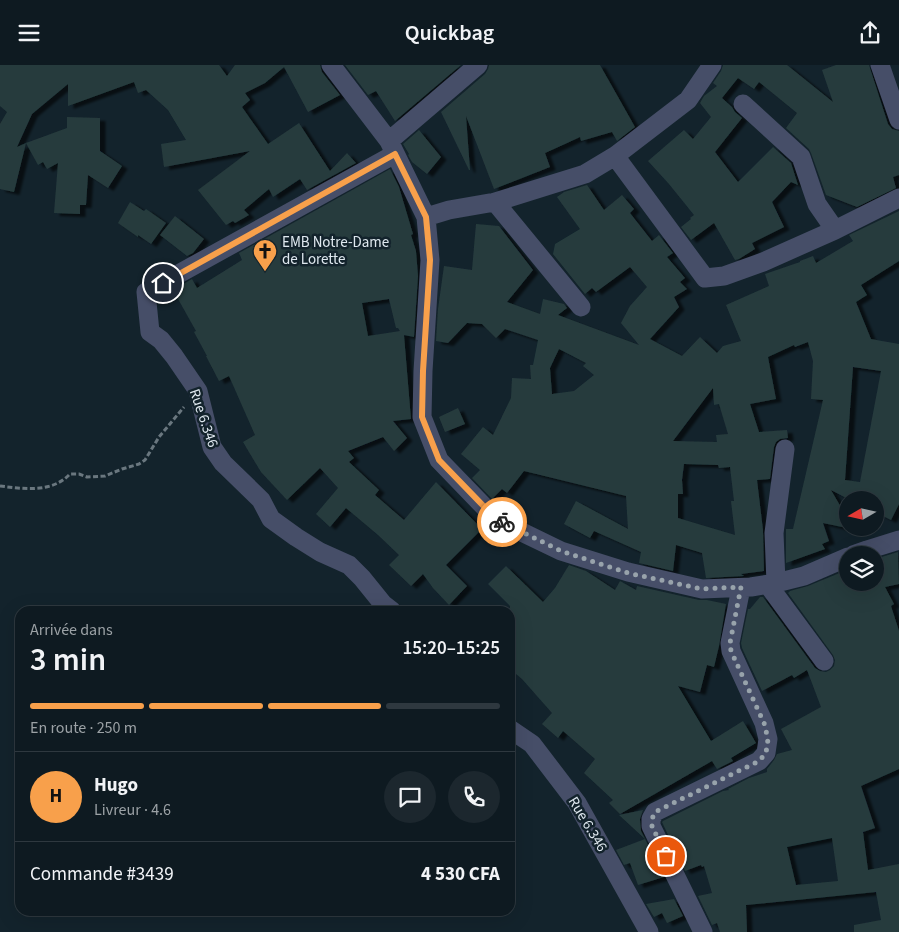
<!DOCTYPE html>
<html lang="fr">
<meta charset="utf-8">
<style>
body{margin:0;font-family:"Source Sans 3",sans-serif;background:#1c272e;color:#f1f3f6;height:100vh;display:flex;flex-direction:column;font-size:19px;white-space:nowrap}
*{box-sizing:border-box;margin:0}
p{font-size:16px;color:#9ba1a5}
.icon{flex:none;width:28px;height:28px;fill:none;stroke:currentColor;stroke-width:2;stroke-linecap:round;stroke-linejoin:round}
.map{position:relative;flex:1;overflow:hidden}
.sheet{position:absolute;left:15px;top:541px;width:500px;height:310px;display:flex;flex-direction:column;background:#0e1a21;border-radius:15px;box-shadow:0 5px 20px #0002,0 0 0 1px #2e383f}
.sheet>*{flex:none}
.needle{width:32px;rotate:261deg}
.fabs{position:absolute;left:839px;top:426px;display:grid;gap:10px}
.fabs a{display:grid;place-items:center;width:45px;height:45px;border-radius:50%;background:#0e1a21;box-shadow:0 5px 20px #0002,0 0 0 1px #2e383f;font-size:25px}
.pin{position:absolute;display:grid;place-items:center;width:42px;height:42px;color:#fff;margin:-21px;border:2px solid #fff;border-radius:50%;box-shadow:0 1px 5px #0007}
.courier{position:absolute;display:grid;place-items:center;width:50px;height:50px;margin:-25px;border:4px solid #f8a04b;border-radius:50%;background:#fff;color:#222;box-shadow:0 1px 6px #0007}
.head em{font-style:normal;font-weight:600}
.head div{display:flex;flex-direction:column-reverse}
.head{display:flex;align-items:center;justify-content:space-between;height:85px;padding:0 15px}
h1{font-size:32px;font-weight:600;line-height:38px}
.bar{display:grid;grid-template-columns:repeat(4,1fr);gap:8px 5px;align-content:center;height:60px;padding:0 15px}
.bar i{height:6px;border-radius:4px;background:#2e383f}
.bar .active{background:#f8a04b}
.bar p{grid-column:span 4}
.line{display:flex;align-items:center;gap:12px;padding:0 15px;border-top:1px solid #2e383f}
.line div{flex:1}
.round{display:grid;place-items:center;flex:none;width:52px;height:52px;border-radius:26px;background:#1c272e}
header{display:flex;justify-content:space-between;align-items:center;height:65px;padding:0 15px;background:#0e1a21;font-size:22px;font-weight:600}
.map>svg:first-child{display:block}
.building{fill:#263b3d;fill-rule:evenodd;filter:url(#shadow)}
.lines{fill:none;stroke-linecap:round;stroke-linejoin:round}
.path{stroke:#6a777f;stroke-width:3;stroke-dasharray:5 2.5;stroke-linecap:butt}
.minor{stroke:#464e68;stroke-width:19}
.done{stroke:#98a3ab;stroke-width:5;stroke-dasharray:0 9}
.route{stroke:#f8a04b;stroke-width:6}
.labels{text-anchor:middle;stroke-width:5;stroke-linejoin:round;paint-order:stroke}
.poi-label{font-size:15px;fill:#dfe8ef;stroke:#13232c;text-anchor:start}
.street-label{font-size:15px;fill:#dfe8ef;stroke:#13232c}
</style>
<header><svg class="icon" aria-label="menu" viewBox="0 0 24 24"><path d="M4 6h16M4 12h16M4 18h16"/></svg>Quickbag<svg class="icon" aria-label="share" viewBox="0 0 24 24"><path d="M12 15V3M7 8l5-5 5 5M5 13v7h14v-7"/></svg></header>
<div class="map">
<svg width="899" height="867" viewBox="0 0 899 867">
<defs>
<filter id="shadow"><feDropShadow dx="5.5" dy="3" stdDeviation="1" flood-color="#0009"/></filter>
</defs>
<rect width="100%" height="100%" fill="#13232c"/>
<!-- building -->
<path class="building" d="M0,0H219L227,11L235,0H320L322,7L340,30L308,47L284,2L265,18L245,28L250,35L242,42L268,79L299,58L330,106L347,88L356,98L307,125L300,114L273,132L269,124L244,145L249,150L235,158L233,156L226,160L198,125L250,86L164,102L161,79L186,75L168,45L146,25L138,28L134,17L68,41V19L32,49L17,82L26,78L14,127L0,124V59L7,47L0,41Z
M345,0H461L395,56L376,26L368,30Z
M489,0H600L635,62L617,76L612,67L581,76L580,72L565,79L545,88L550,102L494,124L466,51L470,105H469L441,47L485,9L488,4Z
M723,0H787L833,37L822,5L836,0H869L888,59L892,64L899,66V110L893,112L896,123L857,142L826,130L811,88L809,84L786,63L797,48L759,17L754,24L738,13L722,33L732,42L735,47L742,53L715,87L738,117L773,82L791,98L798,120L791,117L772,137L784,162L752,178L755,184L739,194L735,195L714,158L691,175L681,162L691,154L690,153L694,150L669,119L648,96L684,65L693,74L711,52L700,38L704,31L717,21L713,18L721,6Z
M67,52L100,53V86L122,101L108,123L88,110L86,140H80V149L54,148L58,98L47,104L43,97L38,100L26,78L67,63Z
M419,65L441,92L427,109L412,97L408,90L409,89L403,79Z
M390,104L399,122L413,169L411,170L416,186L418,211L414,272L404,270L411,354L393,356L407,373L394,386L383,372L348,386L354,393L349,397L379,425L375,430L404,455L436,417L482,464L446,500L467,521L449,540L433,523L423,509L411,521L389,500L399,490L378,470L346,443L330,462L316,449L338,423L320,403L287,435L261,407L243,377L255,370L229,311L219,316L206,291H207L194,267L196,266L173,225L192,214L197,223L242,195L239,188ZM389,234L396,263H398L400,266L368,271L362,238Z
M587,120L604,145L622,130L634,144L630,148L652,176L659,170L673,188L667,192L685,213L680,217L687,224L674,232L679,242L650,274L682,291L700,272L717,288L723,281L741,276L726,240L769,221L765,209L800,197V196L813,191L816,198L853,176L849,170L899,146V196L861,220L867,230L856,237L871,274L899,279V439L891,455L875,447V435H850L831,425L845,449L842,462L823,458L829,476L822,479L825,484L786,498V464H793L823,335L811,334L813,296L808,277L795,282L794,280L768,292L776,334L750,339L759,367L787,365L788,373L780,374L776,377L774,382L770,414L757,415L763,465L764,506L741,509L744,511L706,513L702,488L676,480L673,506L639,498L641,487L594,466L590,473L564,459L576,436L628,464L626,431L524,406L507,428L502,424L492,434L472,413L480,405L461,389L483,362L493,370L511,333L512,313L531,314L530,300H533L538,275L505,264L496,273L482,259L467,258L448,278L436,276L438,244L444,201L472,205L476,159L499,161L533,205L507,237L540,249L543,234L564,239L567,243L558,250L639,280L621,258L630,241L647,222L630,202L596,227L592,223L585,229L553,189L555,179L580,164L557,132L564,127ZM559,284L586,298L583,301L594,310L574,326L552,329L550,303ZM853,302L881,306L860,417L845,415ZM713,323L714,340L719,339L728,369L716,370L717,377L673,376ZM684,399L718,400L719,403L730,402L734,436H731L735,470L678,453V429H683L682,415Z
M130,137L144,146L146,144L166,158L151,179L138,170V172L118,158Z
M175,151L204,174L193,188L187,191L160,170Z
M458,343L465,359L445,367L439,352Z
M898,487L899,519L885,522L894,539L891,541L899,566V704L861,721L875,763L863,767L868,805L899,799V867H854V860L881,855L876,827L746,840L747,867H720L717,858L712,860L698,831L712,828L704,801L702,802L701,800L685,806L662,757L663,756L723,726L729,725L728,724L749,713L767,707V704L774,695L777,689L792,685L781,664L821,642L807,605L794,613L792,610L762,626L742,583L741,578L748,544H750L760,532H763L815,603L820,606L826,607L830,605L834,601L835,595L833,590L788,528L790,526L808,521L842,507L848,515V518H875V494ZM832,773L838,816L796,820L787,782Z
M569,500L586,506L615,525L620,516L636,525L637,521L699,535H707L726,539L719,581L714,602L707,600L700,627L678,621L711,676L743,656L756,678L731,693L733,696L717,704L712,696L620,749L609,738L613,735L584,708L595,694L563,666L558,673L542,659L552,648L522,614L510,604V541L488,519L506,501L543,537L555,523Z
M643,745L640,754L641,766L664,812L638,820L630,798L624,800L616,785L645,774L619,750Z
M674,834L683,851L667,858L662,848L654,852L646,839Z"/>
<g class="lines">
<!-- path -->
<path class="path" d="M0,421C24,424 52,428 70,409H79L87,412L105,411L122,404L139,399L145,395L159,372L184,342"/>
<!-- minor -->
<path class="minor" d="M331,0L389,76L426,152L430,195L423,306L422,352L439,395L497,455L561,486L628,507L702,524L751,522L776,518L804,511L848,492
M880,0L899,55
M743,39L801,92L817,139L835,165
M389,76L478,0
M615,91L705,213L724,211L763,197L835,165L899,133
M495,137L581,242
M426,152L449,145L495,137L585,109L615,91L688,35L712,0
M853,490L867,485L899,475
M776,518L774,468L785,384
M768,520L824,596
M392,546L383,539L362,513L349,500L320,487L296,472L271,454L261,435L223,398L212,382L198,326L174,291L161,275L150,267L146,227L395,89
M510,664L532,679L577,738L649,867
M703,867L651,761V754L655,747L759,696L766,688L768,674L764,658L731,586L730,578L741,523"/>
</g>
<g class="lines">
<!-- done -->
<path class="done" d="M502,457L561,486L628,508L702,524L741,522L730,578L731,586L764,658L768,674L766,688L759,696L655,747L652,754V761L666,791"/>
<!-- route -->
<path class="route" d="M163,218L395,89L426,152L430,195L423,306L422,352L439,395L497,455L502,457"/>
</g>
<!-- icons -->
<defs>
<g id="church-pin" transform="scale(1.25)"><path d="M0 17L-7.5 6A9.5 9.5 0 1 1 7.5 6Z" fill="#f8a04b" stroke="#13232c"/><path d="M-1.2-6h2.4v3.5h3.3v2.4h-3.3V6h-2.4V-.1h-3.3v-2.4h3.3Z" fill="#111"/></g>
</defs>
<g fill-rule="evenodd">
<use href="#church-pin" x="265" y="186"/>
</g>
<g class="labels">
<!-- poi labels -->
<g class="poi-label">
<text x="282" y="182">EMB Notre-Dame<tspan x="282" dy="17">de Lorette</tspan></text>
</g>
<!-- street labels -->
<g class="street-label">
<text transform="translate(204 353) rotate(71)" y="5">Rue 6.346</text>
<text transform="translate(588 759) rotate(59)" y="5">Rue 6.346</text>
</g>
</g>
</svg>
<div class="fabs">
<a><svg class="needle" viewBox="-14 -14 28 28"><path d="M0-13l5 13h-10z" fill="#e53935"/><path d="M0 13l5-13h-10z" fill="#9ba1a5"/></svg></a>
<a><svg class="icon" aria-label="layers" viewBox="0 0 24 24"><path d="M12 4l9 5-9 5-9-5zM3 14l9 5 9-5"/></svg></a>
</div>
<div class="pin" style="left:666px;top:791px;background:#ea580c"><svg class="icon" aria-label="bag" viewBox="0 0 24 24"><path d="M5 8h14l-1 12H6zM9 8a3 3 0 0 1 6 0"/></svg></div>
<div class="pin" style="left:163px;top:218px;background:#1f2937"><svg class="icon" aria-label="home" viewBox="0 0 24 24"><path d="M3 11l9-7 9 7M6 9v11h12V9"/></svg></div>
<div class="courier" style="left:502px;top:457px"><svg class="icon" aria-label="bike" viewBox="0 0 24 24"><circle cx="6" cy="16" r="4"/><circle cx="18" cy="16" r="4"/><path d="M6 16l4-8h5l3 8M10 8l3 8H6M13 5h3"/></svg></div>
<section class="sheet">
<div class="head"><div><h1>3 min</h1><p>Arrivée dans</p></div><em>15:20–15:25</em></div>
<div class="bar"><i class="active"></i><i class="active"></i><i class="active"></i><i></i><p>En route · 250 m</p></div>
<div class="line" style="height:90px"><b class="round" style="background:#f8a04b;color:#111">H</b><div><b>Hugo</b><p>Livreur · 4.6</p></div><a class="round"><svg class="icon" aria-label="chat" viewBox="0 0 24 24"><path d="M4 5h16v11H9l-5 4z"/></svg></a><a class="round"><svg class="icon" aria-label="phone" viewBox="0 0 24 24"><path d="M5 4h4l2 5-3 2q2 4 5 5l2-3 5 2v4C11 20 4 13 5 4z"/></svg></a></div>
<div class="line" style="height:65px"><div>Commande #3439</div><b>4 530 CFA</b></div>
</section>
</div>
